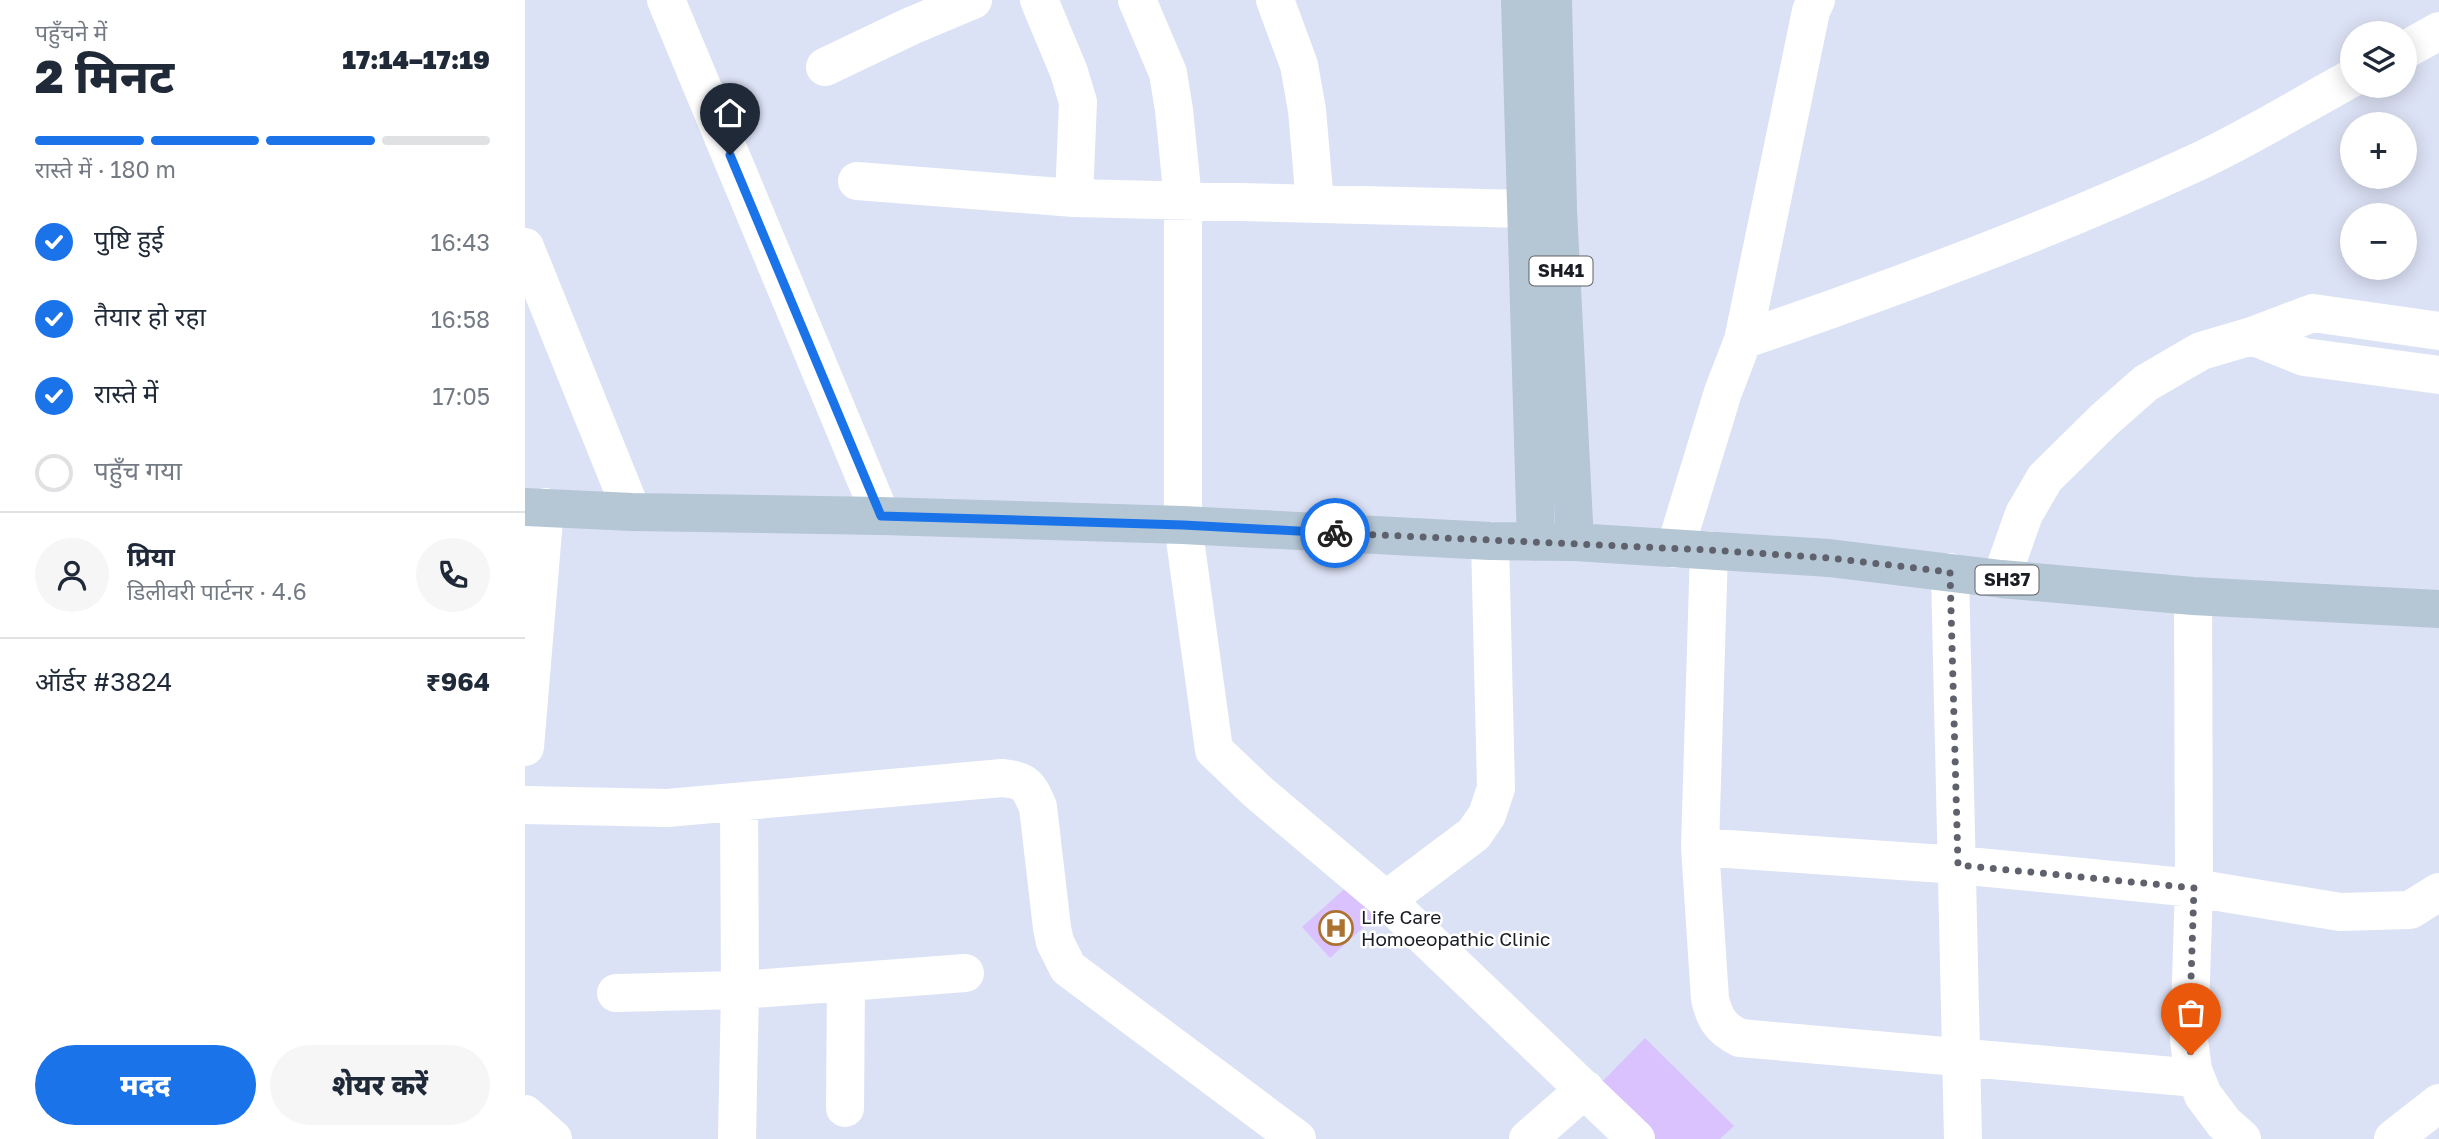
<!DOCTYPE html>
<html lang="hi">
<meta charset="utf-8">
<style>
body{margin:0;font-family:"Golos Text","Noto Sans Devanagari",sans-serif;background:#f6f6f7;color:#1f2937;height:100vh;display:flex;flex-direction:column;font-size:26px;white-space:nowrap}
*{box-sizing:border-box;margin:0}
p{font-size:23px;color:#747a83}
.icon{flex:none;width:38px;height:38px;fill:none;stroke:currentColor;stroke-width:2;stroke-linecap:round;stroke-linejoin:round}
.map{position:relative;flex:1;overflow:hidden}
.panel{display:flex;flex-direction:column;background:#fff;width:525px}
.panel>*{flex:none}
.tools{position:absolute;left:1815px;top:21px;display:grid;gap:14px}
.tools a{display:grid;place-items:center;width:77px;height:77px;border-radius:50%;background:#fff;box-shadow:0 4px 18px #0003;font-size:35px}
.pin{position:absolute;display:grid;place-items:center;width:60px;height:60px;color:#fff;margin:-72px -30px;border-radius:50% 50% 50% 0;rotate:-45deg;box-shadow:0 0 7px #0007}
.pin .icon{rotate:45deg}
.courier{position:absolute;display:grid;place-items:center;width:70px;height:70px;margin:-35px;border:5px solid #1a73e8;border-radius:50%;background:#fff;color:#222;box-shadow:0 2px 9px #0007}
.headline em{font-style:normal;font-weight:800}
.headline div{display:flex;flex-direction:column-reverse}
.headline{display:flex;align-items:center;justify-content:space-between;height:119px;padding:0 35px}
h1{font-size:46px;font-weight:800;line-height:52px}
.bar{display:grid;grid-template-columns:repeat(4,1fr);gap:10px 7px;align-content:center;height:84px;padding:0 35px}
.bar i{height:9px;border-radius:5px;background:#e0e1e3}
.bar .active{background:#1a73e8}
.bar p{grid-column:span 4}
.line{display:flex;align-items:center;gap:18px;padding:0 35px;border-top:2px solid #e0e1e3}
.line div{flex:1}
.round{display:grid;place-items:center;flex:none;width:74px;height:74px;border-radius:37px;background:#f6f6f7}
ol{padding:0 35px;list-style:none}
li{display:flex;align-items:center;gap:21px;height:77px}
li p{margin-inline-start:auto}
li .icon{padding:7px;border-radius:50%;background:#1a73e8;color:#fff;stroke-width:4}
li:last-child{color:#747a83}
li i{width:38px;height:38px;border:4px solid #e0e1e3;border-radius:50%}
.action{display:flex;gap:14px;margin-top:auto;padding:14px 35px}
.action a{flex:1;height:80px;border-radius:42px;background:#1a73e8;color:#fff;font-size:28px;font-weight:800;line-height:80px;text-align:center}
.action a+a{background:#f6f6f7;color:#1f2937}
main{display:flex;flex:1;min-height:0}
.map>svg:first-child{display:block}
.building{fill:#dac2ff}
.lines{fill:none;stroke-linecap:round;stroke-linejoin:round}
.minor{stroke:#fff;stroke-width:38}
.major{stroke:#b5c6d5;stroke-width:38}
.done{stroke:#5f626d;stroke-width:7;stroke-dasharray:0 12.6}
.route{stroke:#1a73e8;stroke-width:9}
.labels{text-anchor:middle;stroke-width:5;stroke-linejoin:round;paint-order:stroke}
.shield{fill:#fff;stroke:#5f6166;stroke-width:2}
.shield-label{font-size:18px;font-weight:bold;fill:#1b1d24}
.poi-label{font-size:19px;fill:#1b1d24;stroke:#fff;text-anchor:start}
</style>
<main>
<section class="panel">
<div class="headline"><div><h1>2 मिनट</h1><p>पहुँचने में</p></div><em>17:14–17:19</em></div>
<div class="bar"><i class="active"></i><i class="active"></i><i class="active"></i><i></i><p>रास्ते में · 180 m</p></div>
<ol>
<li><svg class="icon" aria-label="check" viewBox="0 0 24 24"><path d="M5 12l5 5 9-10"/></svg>पुष्टि हुई<p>16:43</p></li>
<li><svg class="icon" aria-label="check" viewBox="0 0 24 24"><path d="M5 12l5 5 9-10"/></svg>तैयार हो रहा<p>16:58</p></li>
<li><svg class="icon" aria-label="check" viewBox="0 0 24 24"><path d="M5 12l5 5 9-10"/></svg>रास्ते में<p>17:05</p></li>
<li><i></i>पहुँच गया</li>
</ol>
<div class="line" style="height:126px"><a class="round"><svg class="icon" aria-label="person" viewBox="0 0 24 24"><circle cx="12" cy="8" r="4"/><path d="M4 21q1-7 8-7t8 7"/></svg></a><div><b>प्रिया</b><p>डिलीवरी पार्टनर · 4.6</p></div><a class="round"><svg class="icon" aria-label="phone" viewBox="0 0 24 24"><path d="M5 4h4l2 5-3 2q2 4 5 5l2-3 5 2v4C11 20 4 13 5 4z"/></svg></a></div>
<div class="line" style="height:91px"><div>ऑर्डर #3824</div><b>₹964</b></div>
<div class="action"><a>मदद</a><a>शेयर करें</a></div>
</section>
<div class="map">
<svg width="1914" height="1139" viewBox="0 0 1914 1139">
<rect width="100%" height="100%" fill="#dce2f5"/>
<!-- building -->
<path class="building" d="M827,882L855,912L805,958L777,927Z
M1120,1038L1209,1126L1195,1139H1123L1071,1088Z"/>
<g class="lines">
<!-- minor -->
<path class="minor" d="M141,0L356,516
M514,0L544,72L553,102L549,198
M612,0L643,73L649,110L658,200V525L689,750L733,792L861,900L1111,1139
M750,0L774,65L782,110L790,203
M1880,50L1914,31
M300,67L386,26L448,0
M332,181L549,198L1000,209
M0,247L107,512
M1727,336L1779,357L1914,375
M1218,340C1370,288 1521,232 1668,164C1722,139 1774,107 1827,78
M1150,549L1198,392L1218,340L1286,11L1291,0
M1184,550L1175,847L1185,999C1190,1019 1196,1029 1215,1038L1671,1078
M1425,572L1438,1139
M1476,579L1499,514L1520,478L1580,419L1621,383L1676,351L1727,336L1788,313L1914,331
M1668,596L1669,888L1664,1040L1668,1070L1678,1095L1699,1123L1717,1139
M0,747L20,507
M0,805L142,808L477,778C501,780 504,786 513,807L527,928L530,942L543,968L772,1139
M1175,847L1433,865L1669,888L1815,912L1885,910L1914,892
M861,900L949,834L962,815L971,788L965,541
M91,993L215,990L440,973
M320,1108L321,982
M0,1114L28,1139
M212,1139L215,990L214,803
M1003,1139L1060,1089
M1868,1139L1914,1103"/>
<!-- major -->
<path class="major" d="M995,0L1011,542
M1028,0L1033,210L1050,542
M0,507L107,512L356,516L658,525L965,541L1050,542L1304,558L1476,579L1668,596L1914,609"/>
</g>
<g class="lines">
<!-- done -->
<path class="done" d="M810,533L1184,550L1304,558L1425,572L1433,865L1669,888L1664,1040L1666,1055"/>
<!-- route -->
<path class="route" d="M205,155L356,516L658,525L810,533"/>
</g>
<!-- icons -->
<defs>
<g id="hospital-ring" transform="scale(1.75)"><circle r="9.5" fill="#fff" stroke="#ab7231" stroke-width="1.5"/><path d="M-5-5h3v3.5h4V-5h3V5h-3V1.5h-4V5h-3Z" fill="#ab7231"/></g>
</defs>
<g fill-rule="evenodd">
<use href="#hospital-ring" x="811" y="928"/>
</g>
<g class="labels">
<!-- shield labels -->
<g class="shield">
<rect x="1004.5" y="256.5" width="63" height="29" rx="5"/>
<rect x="1450.5" y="565.5" width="63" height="29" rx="5"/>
</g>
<g class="shield-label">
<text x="1036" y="277">SH41</text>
<text x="1482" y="586">SH37</text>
</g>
<!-- poi labels -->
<g class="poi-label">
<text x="836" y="924">Life Care<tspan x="836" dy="22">Homoeopathic Clinic</tspan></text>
</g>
</g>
</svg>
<div class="tools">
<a><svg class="icon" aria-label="layers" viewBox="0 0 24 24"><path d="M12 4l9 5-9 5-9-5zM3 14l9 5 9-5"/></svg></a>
<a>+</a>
<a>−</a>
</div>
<div class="pin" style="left:1666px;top:1055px;background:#ea580c"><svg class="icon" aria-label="bag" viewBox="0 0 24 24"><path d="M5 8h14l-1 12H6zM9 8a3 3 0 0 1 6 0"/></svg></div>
<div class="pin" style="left:205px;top:155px;background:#1f2937"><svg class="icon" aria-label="home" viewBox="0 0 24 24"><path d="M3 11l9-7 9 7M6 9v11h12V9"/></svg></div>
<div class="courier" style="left:810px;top:533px"><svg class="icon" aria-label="bike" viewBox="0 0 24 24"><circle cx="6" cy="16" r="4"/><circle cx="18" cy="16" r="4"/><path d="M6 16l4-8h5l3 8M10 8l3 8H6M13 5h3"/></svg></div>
</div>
</main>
